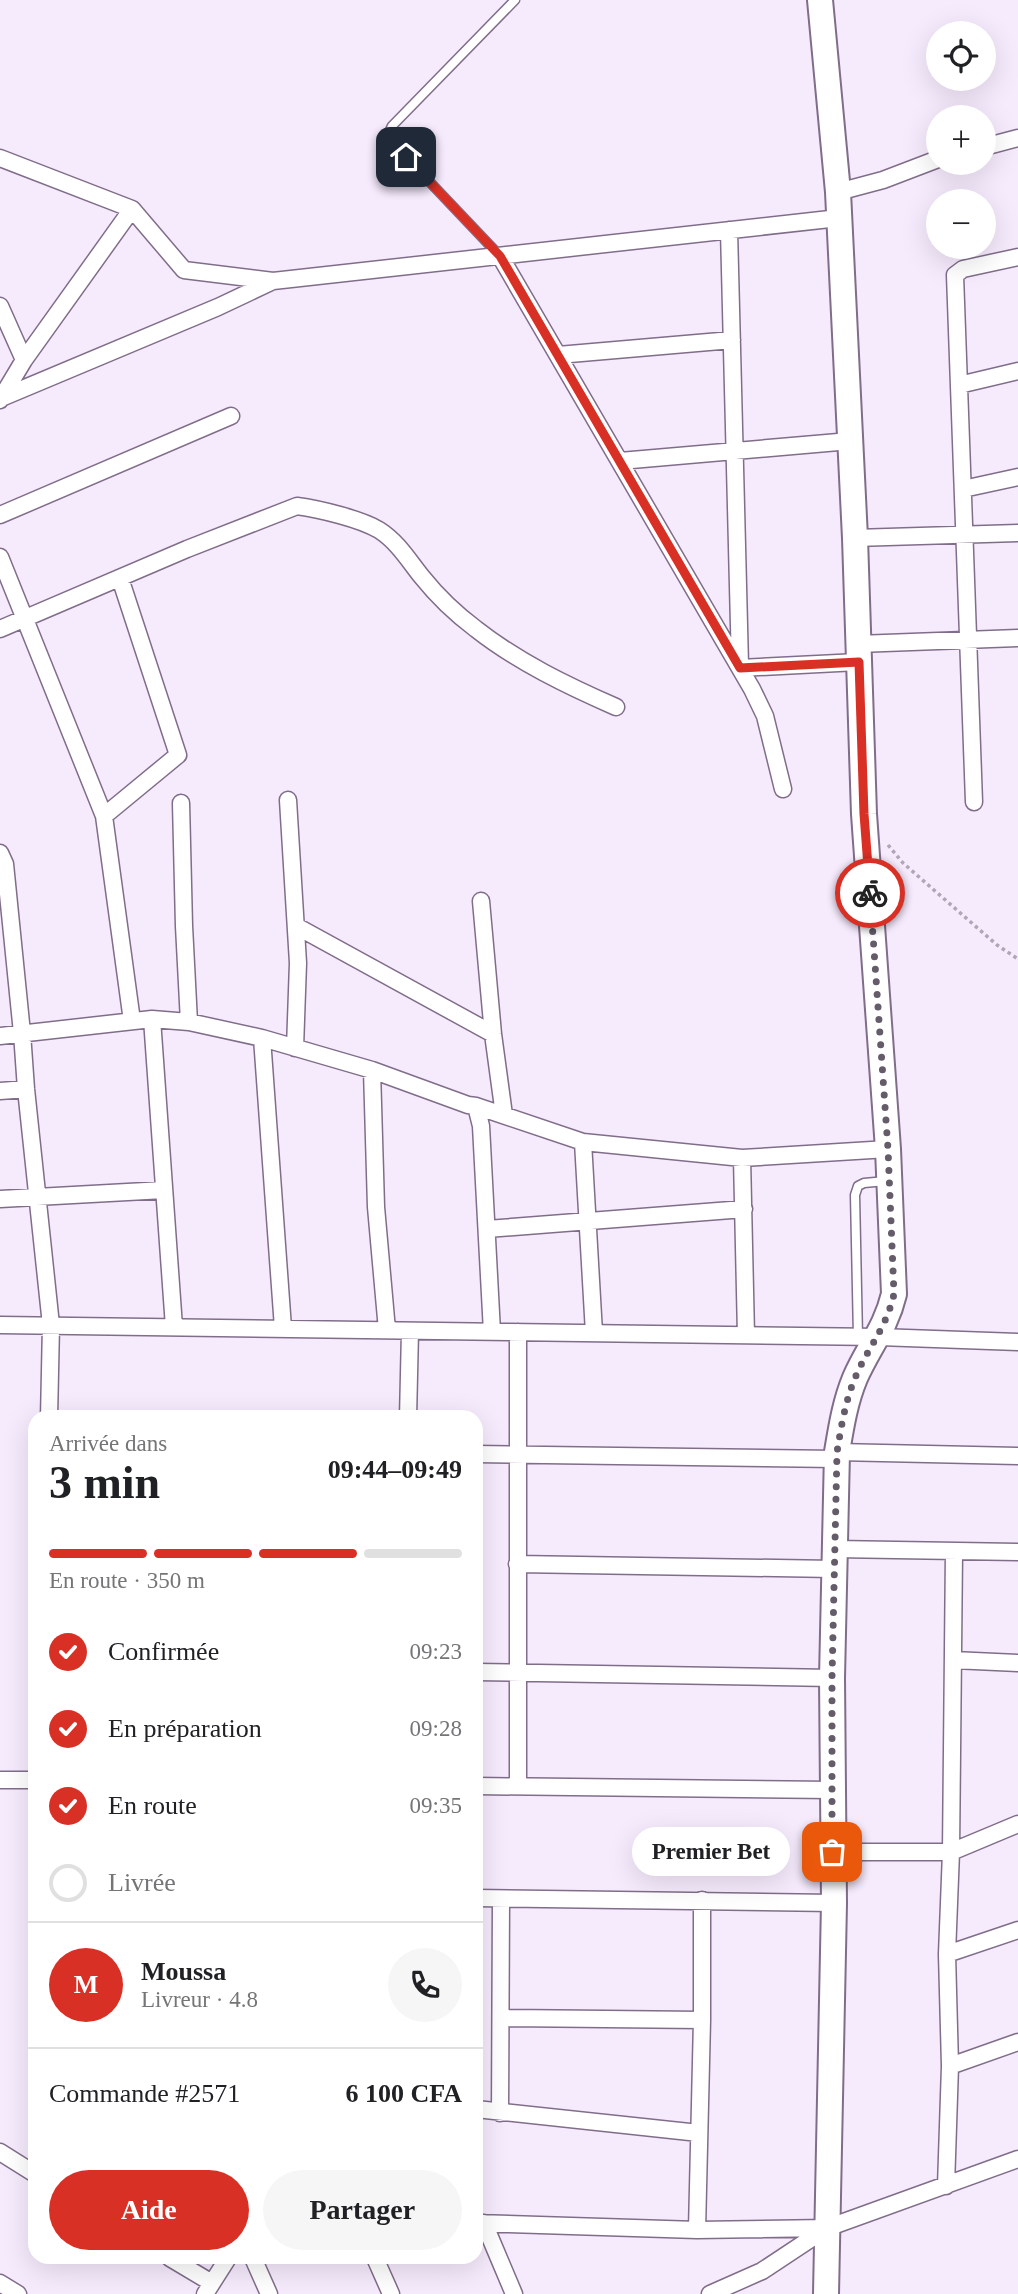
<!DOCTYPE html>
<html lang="fr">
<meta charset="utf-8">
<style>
body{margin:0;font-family:"Times New Roman",serif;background:#f6f6f6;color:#202124;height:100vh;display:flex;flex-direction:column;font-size:26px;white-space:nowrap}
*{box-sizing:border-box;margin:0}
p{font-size:23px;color:#757577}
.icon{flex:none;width:38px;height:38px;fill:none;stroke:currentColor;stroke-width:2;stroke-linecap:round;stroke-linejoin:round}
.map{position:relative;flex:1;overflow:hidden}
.side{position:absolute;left:28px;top:1410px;width:455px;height:854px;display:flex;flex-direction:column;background:#fff;border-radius:21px;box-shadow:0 7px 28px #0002}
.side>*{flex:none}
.fabs{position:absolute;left:926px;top:21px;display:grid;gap:14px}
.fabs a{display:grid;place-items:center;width:70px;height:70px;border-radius:50%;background:#fff;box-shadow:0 7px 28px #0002;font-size:35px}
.pin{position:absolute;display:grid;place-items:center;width:60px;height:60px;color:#fff;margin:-30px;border-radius:14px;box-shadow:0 4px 10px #0006}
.courier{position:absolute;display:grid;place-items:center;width:70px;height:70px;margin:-35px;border:5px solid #d93025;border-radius:50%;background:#fff;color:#222;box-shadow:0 2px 9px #0007}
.bubble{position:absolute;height:49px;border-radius:24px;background:#fff;box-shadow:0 7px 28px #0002;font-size:23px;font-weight:700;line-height:49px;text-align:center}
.summary em{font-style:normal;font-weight:700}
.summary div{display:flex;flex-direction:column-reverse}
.summary{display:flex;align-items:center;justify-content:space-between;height:119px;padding:0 21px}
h1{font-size:46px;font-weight:700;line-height:52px}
.bar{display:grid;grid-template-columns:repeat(4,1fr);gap:10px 7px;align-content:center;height:84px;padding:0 21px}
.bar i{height:9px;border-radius:5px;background:#e0e0e0}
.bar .on{background:#d93025}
.bar p{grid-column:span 4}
.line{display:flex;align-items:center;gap:18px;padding:0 21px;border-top:2px solid #e0e0e0}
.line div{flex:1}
.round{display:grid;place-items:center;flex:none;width:74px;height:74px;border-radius:37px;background:#f6f6f6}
ol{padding:0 21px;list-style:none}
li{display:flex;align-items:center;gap:21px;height:77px}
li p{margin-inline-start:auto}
li .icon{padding:7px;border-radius:50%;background:#d93025;color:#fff;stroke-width:4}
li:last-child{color:#757577}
li i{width:38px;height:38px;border:4px solid #e0e0e0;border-radius:50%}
.action{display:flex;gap:14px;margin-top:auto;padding:14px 21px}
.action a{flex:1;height:80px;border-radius:42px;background:#d93025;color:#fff;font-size:28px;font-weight:700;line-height:80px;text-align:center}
.action a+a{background:#f6f6f6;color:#202124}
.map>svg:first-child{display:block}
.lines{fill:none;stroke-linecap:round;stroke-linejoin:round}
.service-casing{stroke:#806d8a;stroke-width:11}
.minor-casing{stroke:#806d8a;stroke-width:19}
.primary-casing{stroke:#806d8a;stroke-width:28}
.path{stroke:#b0a6b6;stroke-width:3.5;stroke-dasharray:3.5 3.5;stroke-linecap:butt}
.service{stroke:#fff;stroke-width:8}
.minor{stroke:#fff;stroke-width:16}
.primary{stroke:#fff;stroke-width:24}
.done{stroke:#655c6a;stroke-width:7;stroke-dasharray:0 12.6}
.route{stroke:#d93025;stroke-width:9}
</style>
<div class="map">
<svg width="1018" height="2294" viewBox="0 0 1018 2294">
<rect width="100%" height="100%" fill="#f6eafd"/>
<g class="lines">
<!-- service casing -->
<g class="service-casing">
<path id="service" d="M499,255L387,137L392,126L515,0
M858,1337L855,1195L858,1186L864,1183L886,1181"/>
</g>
<!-- minor casing -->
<g class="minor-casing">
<path id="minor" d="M984,147L1018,138
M0,158L132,209L184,270L273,281L839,218
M838,192L883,180L938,159
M729,230L740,665
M500,256L752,689L765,716L783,789
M0,306L24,360
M558,355L732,340
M959,385L1018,371
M1,398L218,307L273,281
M0,400L24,360L132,209
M620,461L850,441
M963,489L1018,477
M0,515L231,416
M855,538L1018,533
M0,557L104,816L132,1021
M0,629L187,549L297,506C319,509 361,519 379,530C398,542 409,561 422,577C438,597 456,614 476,629C518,662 568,686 616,707
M858,644L1018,638
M740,668L858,662
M288,800L298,963L295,1048
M974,802L955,275L963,269L1018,257
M181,803L184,926L189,1022
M104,816L178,755L120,578
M0,853L5,864L22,1033L26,1089L51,1325L49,1418
M481,901L493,1034L504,1115
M296,926L493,1034
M152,1019L174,1327
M0,1036L152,1019L189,1022L262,1038L372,1070L468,1105L476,1106L583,1142L742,1158L888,1149
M262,1038L283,1328
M372,1070L376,1207L387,1330
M0,1091L26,1089
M476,1106L481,1126L492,1332
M583,1142L594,1333
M742,1158L746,1335
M0,1199L164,1190
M487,1229L744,1209
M0,1325L879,1337L1018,1342
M518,1332V1786
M408,1418L410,1331
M837,1452L1018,1456
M476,1454L837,1459
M835,1549L1018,1552
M517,1564L834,1569
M953,1660L1018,1663
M476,1672L832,1678
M0,1780H35
M476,1786L832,1790
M832,1852H951L1018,1824
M476,1898L834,1903
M947,1954L1018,1930
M501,2018L702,2020
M950,2066L1018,2042
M476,2109L699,2133
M500,2113L501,1899
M0,2152L35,2174
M946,2186L950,2066L947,1954L951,1852L954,1551
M476,2223L697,2230L827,2228
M484,2223L514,2294
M697,2230L702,2020V1900
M170,2258L212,2283
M253,2258L269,2294
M375,2258L391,2294
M0,2283L18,2294
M205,2294L228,2258
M710,2294L762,2271L827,2228L1018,2159"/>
</g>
<!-- primary casing -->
<g class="primary-casing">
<path id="primary" d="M820,0L838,192L855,538L864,814L888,1149L894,1294C886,1328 868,1348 855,1378C845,1402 841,1428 837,1452L832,1678L834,1903L826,2294"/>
</g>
<!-- path -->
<path class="path" d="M888,845L903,863L997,945L1018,959"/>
<!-- service -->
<use href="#service" class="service"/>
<!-- minor -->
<use href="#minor" class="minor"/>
<!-- primary -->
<use href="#primary" class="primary"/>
</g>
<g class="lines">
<!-- done -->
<path class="done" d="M832,1852V1678L837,1452C841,1428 845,1402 855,1378C868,1347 886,1329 894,1294L888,1149L870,893"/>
<!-- route -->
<path class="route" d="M406,157L500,256L740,668L859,662L864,814L870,893"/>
</g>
</svg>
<div class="fabs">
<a><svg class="icon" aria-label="locate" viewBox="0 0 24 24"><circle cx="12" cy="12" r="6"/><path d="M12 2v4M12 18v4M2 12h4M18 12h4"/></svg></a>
<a>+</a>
<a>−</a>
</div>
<div class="pin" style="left:832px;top:1852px;background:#ea580c"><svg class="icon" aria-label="bag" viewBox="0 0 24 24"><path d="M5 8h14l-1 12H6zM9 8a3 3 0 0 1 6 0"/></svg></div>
<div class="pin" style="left:406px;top:157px;background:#1f2937"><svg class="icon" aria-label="home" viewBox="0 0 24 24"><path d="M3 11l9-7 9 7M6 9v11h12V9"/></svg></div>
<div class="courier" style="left:870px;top:893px"><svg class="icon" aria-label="bike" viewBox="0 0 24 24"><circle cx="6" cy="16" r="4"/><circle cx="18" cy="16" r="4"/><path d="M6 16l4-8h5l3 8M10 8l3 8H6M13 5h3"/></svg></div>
<div class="bubble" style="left:632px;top:1827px;width:158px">Premier Bet</div>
<section class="side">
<div class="summary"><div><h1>3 min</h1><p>Arrivée dans</p></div><em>09:44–09:49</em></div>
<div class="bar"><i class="on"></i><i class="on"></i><i class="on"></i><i></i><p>En route · 350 m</p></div>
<ol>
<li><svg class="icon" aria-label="check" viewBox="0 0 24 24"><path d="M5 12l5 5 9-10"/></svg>Confirmée<p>09:23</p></li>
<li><svg class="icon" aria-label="check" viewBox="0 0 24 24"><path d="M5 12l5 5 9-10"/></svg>En préparation<p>09:28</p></li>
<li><svg class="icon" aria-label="check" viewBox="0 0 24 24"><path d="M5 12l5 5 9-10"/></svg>En route<p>09:35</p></li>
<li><i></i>Livrée</li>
</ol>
<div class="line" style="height:126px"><b class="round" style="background:#d93025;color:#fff">M</b><div><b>Moussa</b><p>Livreur · 4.8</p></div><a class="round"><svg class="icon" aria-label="phone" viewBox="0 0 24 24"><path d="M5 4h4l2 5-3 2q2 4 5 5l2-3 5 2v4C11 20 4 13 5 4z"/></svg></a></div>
<div class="line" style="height:91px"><div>Commande #2571</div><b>6 100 CFA</b></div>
<div class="action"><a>Aide</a><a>Partager</a></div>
</section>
</div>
